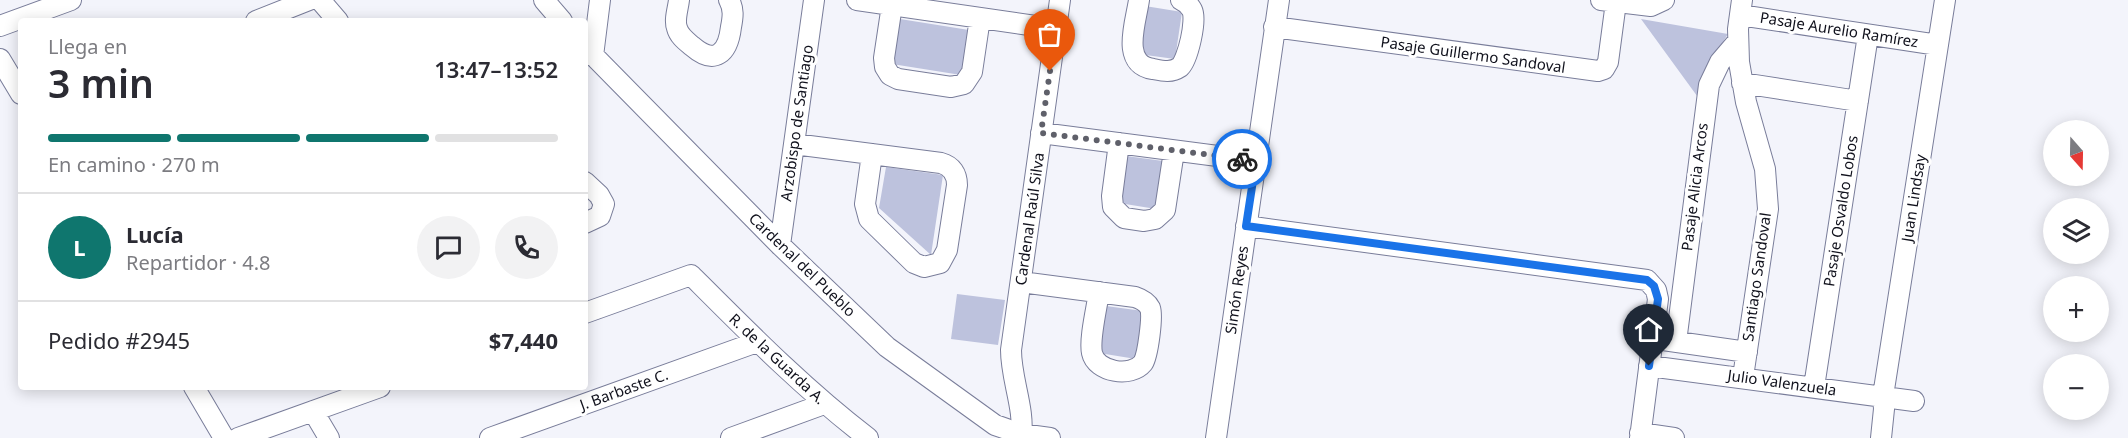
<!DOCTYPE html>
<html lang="es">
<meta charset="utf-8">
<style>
body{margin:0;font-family:"Noto Sans",sans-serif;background:#f2f2f3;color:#2b2b33;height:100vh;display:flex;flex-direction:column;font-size:22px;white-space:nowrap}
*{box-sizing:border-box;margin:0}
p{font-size:20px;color:#7c7c81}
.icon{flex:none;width:33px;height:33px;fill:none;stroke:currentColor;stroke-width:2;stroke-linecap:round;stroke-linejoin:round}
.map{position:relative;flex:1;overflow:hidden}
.sheet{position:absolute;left:18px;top:18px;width:570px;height:372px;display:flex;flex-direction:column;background:#fff;border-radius:6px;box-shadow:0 3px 15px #0003}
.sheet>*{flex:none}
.needle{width:39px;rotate:160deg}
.buttons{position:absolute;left:2043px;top:120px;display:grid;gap:12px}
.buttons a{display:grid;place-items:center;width:66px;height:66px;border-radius:50%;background:#fff;box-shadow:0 3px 15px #0003;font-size:30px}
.pin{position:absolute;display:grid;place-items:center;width:51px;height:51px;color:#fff;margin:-62px -26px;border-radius:50% 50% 50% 0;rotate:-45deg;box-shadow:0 0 6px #0007}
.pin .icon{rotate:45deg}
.courier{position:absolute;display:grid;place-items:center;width:60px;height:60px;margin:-30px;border:4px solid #1a73e8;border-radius:50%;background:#fff;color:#222;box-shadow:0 2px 8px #0007}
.head em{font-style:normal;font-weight:600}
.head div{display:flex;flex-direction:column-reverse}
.head{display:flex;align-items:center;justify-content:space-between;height:102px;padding:0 30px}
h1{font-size:39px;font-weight:600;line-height:45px}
.bar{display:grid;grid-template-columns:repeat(4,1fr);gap:9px 6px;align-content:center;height:72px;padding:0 30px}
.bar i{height:8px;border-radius:4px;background:#e1e1e2}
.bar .on{background:#0f766e}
.bar p{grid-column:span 4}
.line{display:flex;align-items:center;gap:15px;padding:0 30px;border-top:2px solid #e1e1e2}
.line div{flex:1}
.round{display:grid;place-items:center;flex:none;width:63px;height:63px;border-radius:32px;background:#f2f2f3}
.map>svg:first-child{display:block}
.green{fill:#bdc2dd}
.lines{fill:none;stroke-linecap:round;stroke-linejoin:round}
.minor-casing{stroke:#797d9a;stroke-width:22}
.minor{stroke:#fff;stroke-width:20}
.done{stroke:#5f606a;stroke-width:6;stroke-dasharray:0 10.8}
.route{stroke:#1a73e8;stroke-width:8}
.labels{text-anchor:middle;stroke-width:6;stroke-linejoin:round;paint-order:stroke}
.street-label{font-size:15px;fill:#10111c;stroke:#fff}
</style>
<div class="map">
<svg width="2128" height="438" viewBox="0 0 2128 438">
<rect width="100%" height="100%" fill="#f3f4fb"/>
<!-- green -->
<path class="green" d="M1145,6L1182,12L1175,59L1138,54Z
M900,19L969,30L961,75L892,64Z
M1641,19L1728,34L1716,53L1700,100Z
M1126,156L1163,161L1156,209L1119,203Z
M886,167L943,175L931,255L879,208Z
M957,294L1005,300L998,345L951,339Z
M1106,306L1143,311L1136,359L1099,353Z"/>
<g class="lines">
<!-- minor casing -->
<g class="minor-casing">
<path id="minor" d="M320,0L338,21
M544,0L562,21
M679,0C678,9 674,20 677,28C679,36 686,41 692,46C715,66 728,53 731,27C733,17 734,9 729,0
M857,0L1056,29
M1139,0C1136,22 1120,64 1153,69C1163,71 1171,73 1180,67C1188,59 1197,20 1192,10C1189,4 1186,2 1181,0
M1601,0L1651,6L1664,0
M1742,0L1738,29L1739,62L1746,102L1765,169L1768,209L1743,377
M892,5L884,58L885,67L890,75L898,79L951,87L964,84L972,72L980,18
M1740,15L1938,45
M256,21L309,0
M0,26L71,0
M1274,27L1598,71L1604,69L1608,62L1616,2
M585,47L780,245L887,347L995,425L1021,434L1050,438
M593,56L600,0
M0,59L21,94
M1742,83L1858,101
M1041,133L1256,161
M1119,143L1112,196L1113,207L1124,218L1144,221L1155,219L1165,210L1174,151
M794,144L941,163C952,166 957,174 957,185L947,250L940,263L924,267L914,263L869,219L865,204L872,154
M585,182L599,195L604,204L600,216L585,223
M1246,226L1647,280L1656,290L1658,299L1640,438
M780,245L814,0
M1021,282L1135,297C1141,299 1147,302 1150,308C1153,316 1148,355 1143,363C1131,378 1096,372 1092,353C1089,339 1097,307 1099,292
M585,313L691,275C748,332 804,389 868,438
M1663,340L1747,352
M1676,342L1709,85L1720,62L1738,41
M1649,366L1914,401
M194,387L224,438
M1814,387L1868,35
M313,411L329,438
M1640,433L1674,438
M238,438L380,387
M490,438L757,342
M731,438L824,404
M1021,438C1025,408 1011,380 1011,350L1060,0
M1216,438L1279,0
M1881,438L1884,409L1883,396L1945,0"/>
</g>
<!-- minor -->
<use href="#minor" class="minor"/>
</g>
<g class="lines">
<!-- done -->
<path class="done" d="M1050,71L1041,133L1242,159"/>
<!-- route -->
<path class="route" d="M1242,159L1256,161L1246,226L1647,280L1654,286L1658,299L1649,366"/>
</g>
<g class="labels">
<!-- street labels -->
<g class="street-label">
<text transform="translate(1839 30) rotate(9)" y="5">Pasaje Aurelio Ramírez</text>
<text transform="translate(1473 55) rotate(8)" y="5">Pasaje Guillermo Sandoval</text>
<text transform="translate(797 123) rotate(-82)" y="5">Arzobispo de Santiago</text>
<text transform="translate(1695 187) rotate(-83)" y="5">Pasaje Alicia Arcos</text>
<text transform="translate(1914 198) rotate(-81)" y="5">Juan Lindsay</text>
<text transform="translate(1841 211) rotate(-81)" y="5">Pasaje Osvaldo Lobos</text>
<text transform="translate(1030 219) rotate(-82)" y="5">Cardenal Raúl Silva</text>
<text transform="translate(802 265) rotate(44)" y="5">Cardenal del Pueblo</text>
<text transform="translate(1757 277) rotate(-82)" y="5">Santiago Sandoval</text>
<text transform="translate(1237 290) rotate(-82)" y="5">Simón Reyes</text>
<text transform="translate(777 359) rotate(43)" y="5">R. de la Guarda A.</text>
<text transform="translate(1782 383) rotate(8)" y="5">Julio Valenzuela</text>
<text transform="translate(624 390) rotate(-20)" y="5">J. Barbaste C.</text>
</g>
</g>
</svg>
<div class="buttons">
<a><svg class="needle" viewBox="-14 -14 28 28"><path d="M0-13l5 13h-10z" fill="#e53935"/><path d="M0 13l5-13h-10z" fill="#7c7c81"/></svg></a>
<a><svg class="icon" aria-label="layers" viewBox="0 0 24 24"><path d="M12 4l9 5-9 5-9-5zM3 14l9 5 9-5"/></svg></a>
<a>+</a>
<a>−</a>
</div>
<div class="pin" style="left:1050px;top:71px;background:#ea580c"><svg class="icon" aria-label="bag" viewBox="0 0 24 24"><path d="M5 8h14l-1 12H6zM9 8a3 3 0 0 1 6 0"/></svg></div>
<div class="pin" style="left:1649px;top:366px;background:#1f2937"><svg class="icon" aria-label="home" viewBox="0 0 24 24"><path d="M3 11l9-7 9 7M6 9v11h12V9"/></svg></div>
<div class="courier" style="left:1242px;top:159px"><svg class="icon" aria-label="bike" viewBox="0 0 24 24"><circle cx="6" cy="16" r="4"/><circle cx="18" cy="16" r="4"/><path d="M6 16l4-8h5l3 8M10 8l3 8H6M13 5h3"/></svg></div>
<section class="sheet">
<div class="head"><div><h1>3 min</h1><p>Llega en</p></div><em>13:47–13:52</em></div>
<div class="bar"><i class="on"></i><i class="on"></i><i class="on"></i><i></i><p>En camino · 270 m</p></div>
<div class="line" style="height:108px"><b class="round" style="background:#0f766e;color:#fff">L</b><div><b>Lucía</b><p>Repartidor · 4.8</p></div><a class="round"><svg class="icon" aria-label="chat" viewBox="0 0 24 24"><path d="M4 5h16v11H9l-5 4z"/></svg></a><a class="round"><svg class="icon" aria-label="phone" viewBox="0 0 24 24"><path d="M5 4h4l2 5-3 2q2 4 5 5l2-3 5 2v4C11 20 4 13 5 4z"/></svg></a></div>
<div class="line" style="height:78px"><div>Pedido #2945</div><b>$7,440</b></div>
</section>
</div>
